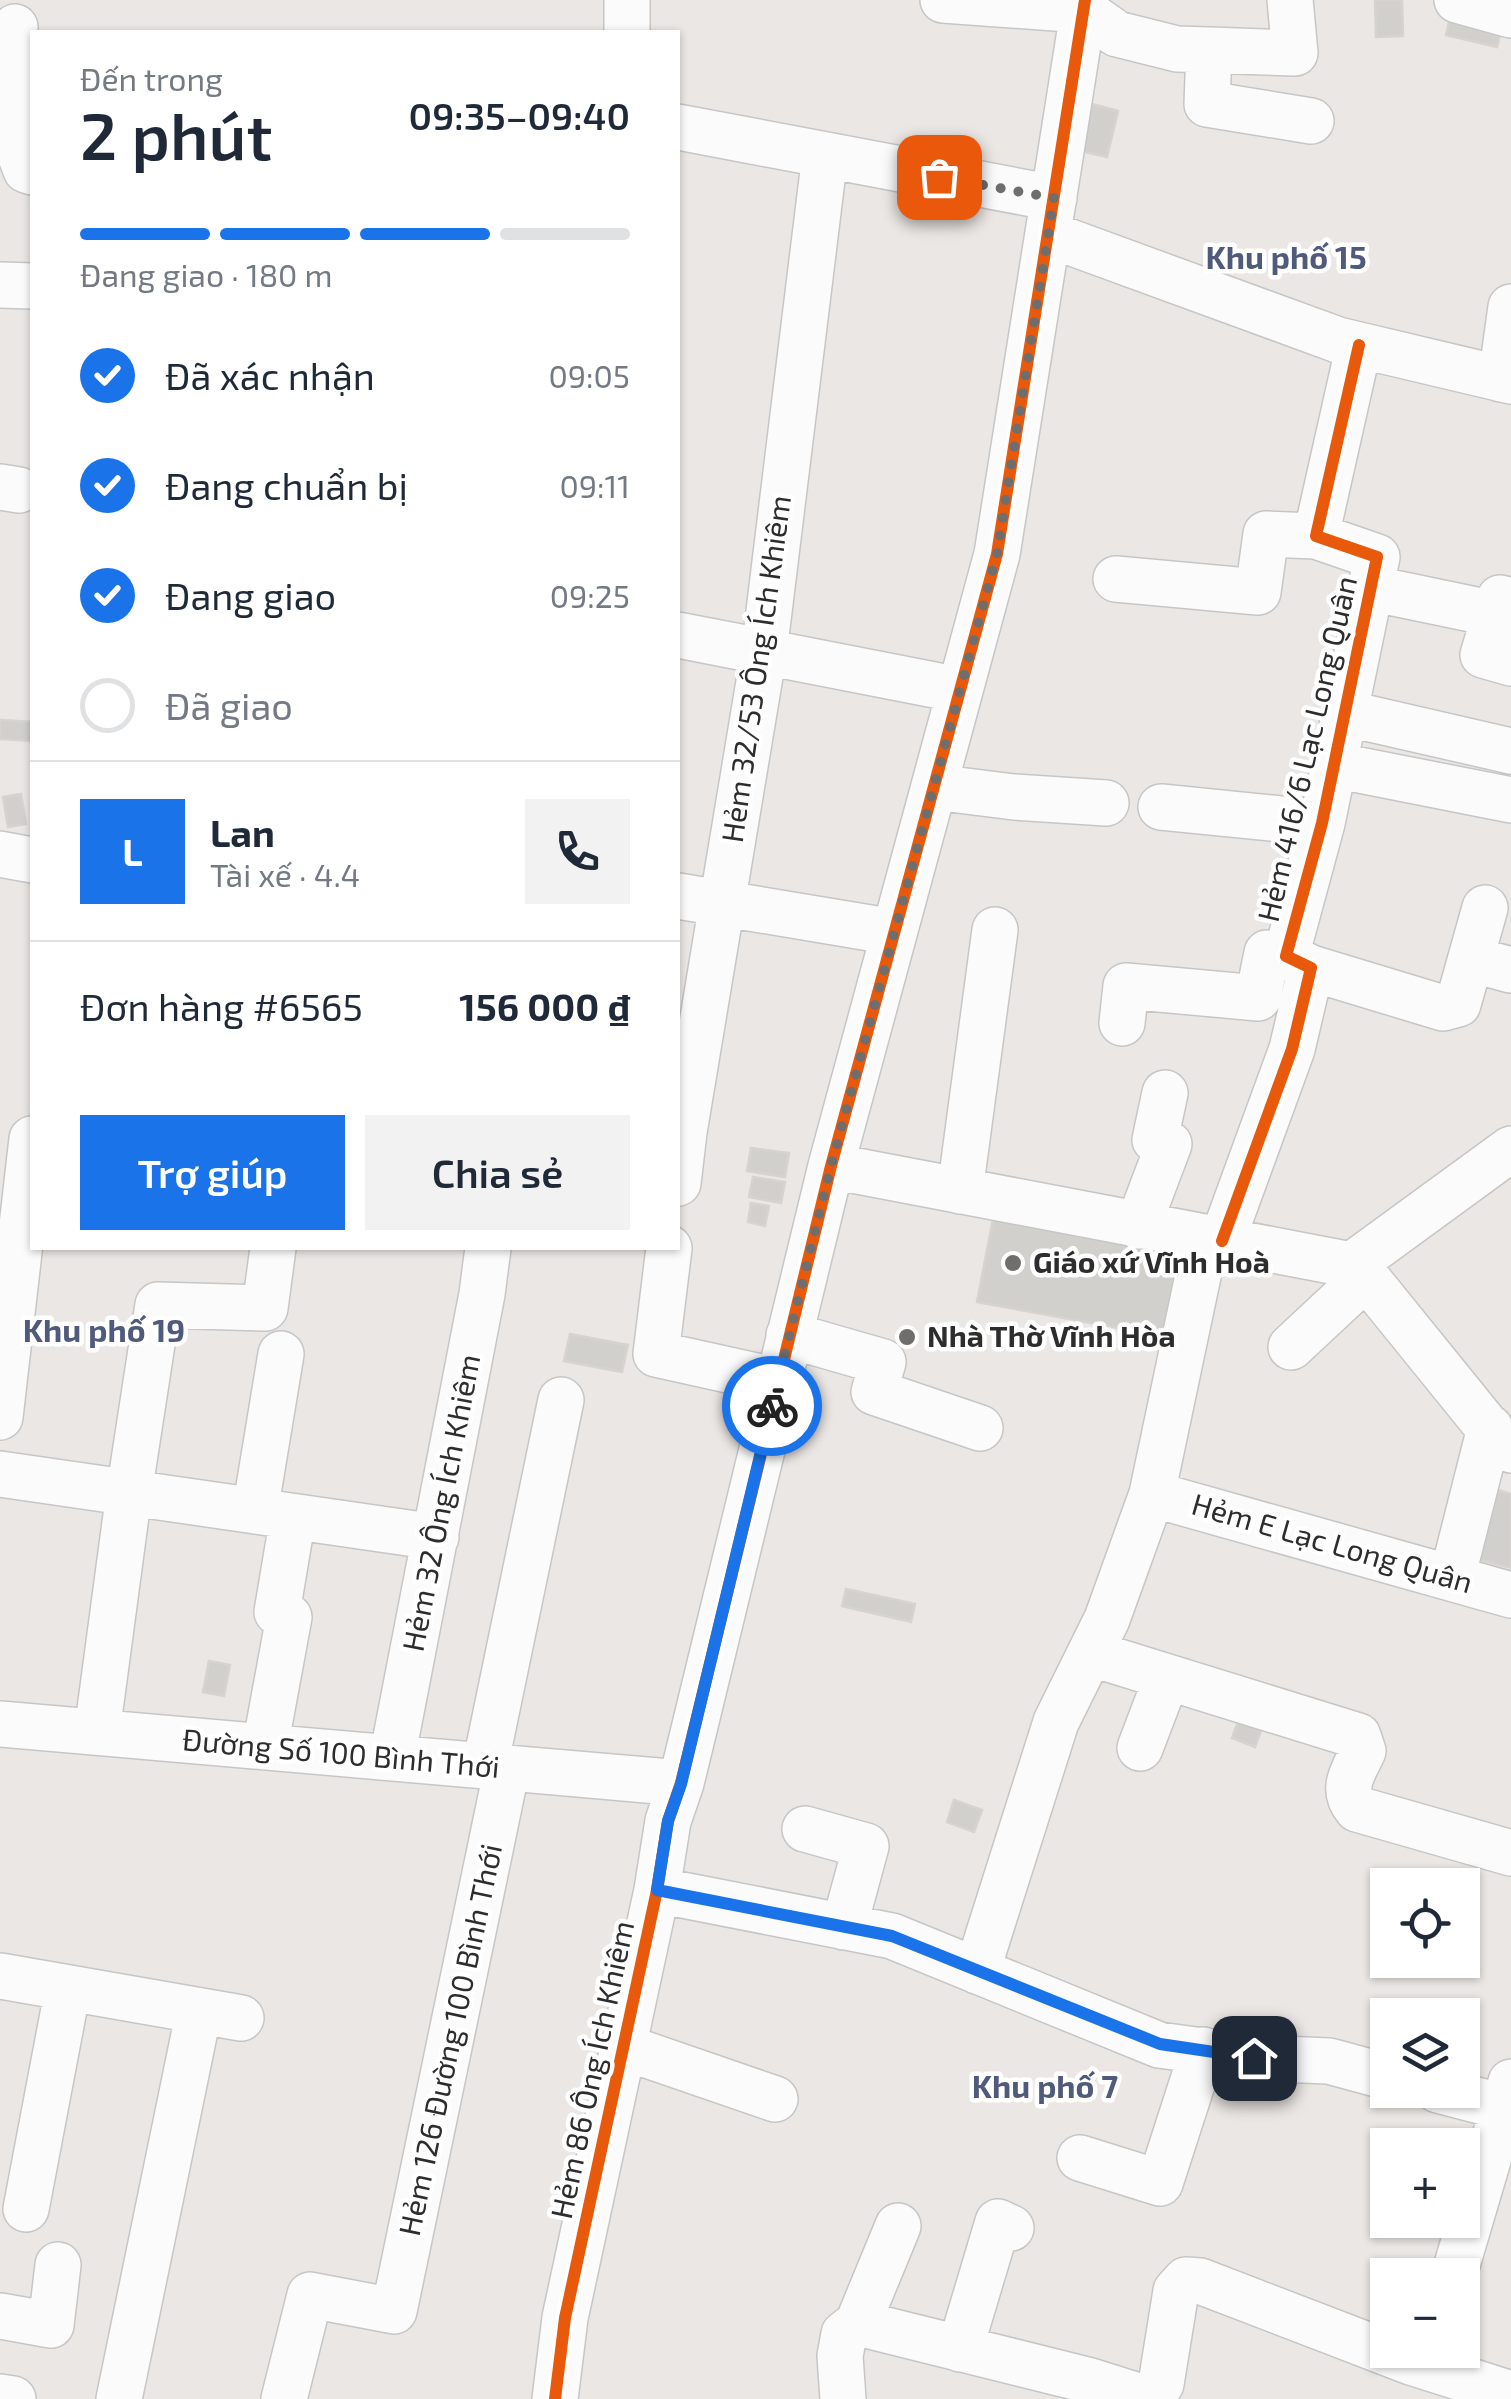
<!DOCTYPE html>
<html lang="vi">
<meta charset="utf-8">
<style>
body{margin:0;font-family:"Exo 2",sans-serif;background:#f2f2f3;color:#1f2937;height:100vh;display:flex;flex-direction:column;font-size:38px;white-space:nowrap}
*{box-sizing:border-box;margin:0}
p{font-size:32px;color:#747a83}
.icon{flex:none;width:55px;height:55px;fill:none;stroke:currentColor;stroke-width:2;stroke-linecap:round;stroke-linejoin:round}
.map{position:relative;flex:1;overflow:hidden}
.details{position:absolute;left:30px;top:30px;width:650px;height:1220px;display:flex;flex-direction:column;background:#fff;border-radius:0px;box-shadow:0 2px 8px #0004}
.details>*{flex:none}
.tools{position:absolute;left:1370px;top:1868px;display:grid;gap:20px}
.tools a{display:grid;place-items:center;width:110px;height:110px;border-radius:0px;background:#fff;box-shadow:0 2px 8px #0004;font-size:50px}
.pin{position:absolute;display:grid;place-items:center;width:85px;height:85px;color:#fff;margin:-42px;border-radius:20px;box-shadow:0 5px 15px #0006}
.courier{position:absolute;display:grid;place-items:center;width:100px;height:100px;margin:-50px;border:8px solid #1a73e8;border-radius:50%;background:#fff;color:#222;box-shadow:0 2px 12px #0007}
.summary em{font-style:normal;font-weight:600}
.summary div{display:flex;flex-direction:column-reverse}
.summary{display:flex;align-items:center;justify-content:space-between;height:170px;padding:0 50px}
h1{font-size:65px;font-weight:600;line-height:75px}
.bar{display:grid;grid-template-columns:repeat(4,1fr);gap:15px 10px;align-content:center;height:120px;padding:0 50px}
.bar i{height:12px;border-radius:8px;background:#e0e1e3}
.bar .active{background:#1a73e8}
.bar p{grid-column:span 4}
.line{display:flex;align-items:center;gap:25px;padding:0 50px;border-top:2px solid #e0e1e3}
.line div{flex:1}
.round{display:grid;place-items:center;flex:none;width:105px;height:105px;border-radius:0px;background:#f2f2f3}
ol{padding:0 50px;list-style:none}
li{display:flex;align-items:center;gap:30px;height:110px}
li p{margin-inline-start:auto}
li .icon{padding:10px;border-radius:50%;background:#1a73e8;color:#fff;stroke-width:4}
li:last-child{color:#747a83}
li i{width:55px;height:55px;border:5px solid #e0e1e3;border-radius:50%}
.button{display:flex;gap:20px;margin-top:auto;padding:20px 50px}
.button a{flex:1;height:115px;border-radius:0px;background:#1a73e8;color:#fff;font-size:40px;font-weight:600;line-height:115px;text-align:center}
.button a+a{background:#f2f2f3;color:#1f2937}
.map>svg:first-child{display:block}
.building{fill:#d2d0cd;stroke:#d6d3d0;stroke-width:2.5}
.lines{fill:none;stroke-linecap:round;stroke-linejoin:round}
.minor-casing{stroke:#c7c6c6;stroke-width:48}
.minor{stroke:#fcfbfb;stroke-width:45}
.cycleway-casing{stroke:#fff;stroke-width:19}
.cycleway{stroke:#e8590c;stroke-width:12}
.done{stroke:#706e6d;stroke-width:10;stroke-dasharray:0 18}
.route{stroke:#1a73e8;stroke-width:12}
.poi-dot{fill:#706e6d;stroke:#fff;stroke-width:4}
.labels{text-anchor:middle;stroke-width:9;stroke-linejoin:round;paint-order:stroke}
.street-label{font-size:30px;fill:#2d2d2d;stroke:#fff}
.poi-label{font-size:30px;font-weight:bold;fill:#2d2d2d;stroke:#fff;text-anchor:start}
.neighbourhood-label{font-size:32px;font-weight:bold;fill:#4f5a7d;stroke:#fff}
</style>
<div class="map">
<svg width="1511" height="2399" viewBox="0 0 1511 2399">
<rect width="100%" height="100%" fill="#ebe7e4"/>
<!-- building -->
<path class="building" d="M1375,0H1402L1403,36L1376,37Z
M1452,10L1503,22L1497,47L1446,35Z
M1092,104L1118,111L1107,157L1081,151Z
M0,720L32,722V741L0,739Z
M21,794L26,824L8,827L3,797Z
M751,1148L789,1153L785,1177L747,1171Z
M753,1177L785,1182L781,1203L749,1197Z
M751,1203L769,1206L765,1226L748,1222Z
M993,1219L1188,1255L1173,1338L977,1302Z
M570,1334L628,1345L622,1372L564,1361Z
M1498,1490L1511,1494V1568L1477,1559Z
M846,1589L915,1604L911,1622L842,1606Z
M209,1661L230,1665L224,1696L203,1692Z
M1243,1708L1266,1717L1255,1747L1232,1738Z
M954,1800L982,1810L974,1832L947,1822Z"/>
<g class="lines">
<!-- minor casing -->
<g class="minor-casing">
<path id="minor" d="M943,0L1083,10L1117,34L1177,49L1209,50L1207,104L1311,121
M1457,0L1511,15
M15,27L10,128L26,170L32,172
M627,32V0
M1209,50L1295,53L1290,0
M678,127L1054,198
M1048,234L1338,340L1511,381
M0,285L32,286
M1501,379L1511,307
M0,487L19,490
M1116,579L1258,592L1266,534L1316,536
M1370,588L1495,614
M1509,600L1500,598L1483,655L1511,663
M678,635L960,690
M1345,713L1511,751
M1334,765L1511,800
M934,787L1014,797L1106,803
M1161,807L1322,823
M0,854L32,860
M678,896L894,932
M1471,959L1511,970
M1311,968L1443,1008L1458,1004L1485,908
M1122,1023L1126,986L1258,998L1267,953L1286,956
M831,1166L1352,1265L1366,1277L1503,1446L1511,1450
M678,1183L684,1132L764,652L825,155
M960,1191L995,930
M1138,1226L1169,1144L1155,1140L1165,1093
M1222,1241L1292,1049L1311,968L1286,956L1322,823L1377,557L1316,536L1359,345
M669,1248L656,1354L778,1381
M1352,1265L1511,1149
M789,1335L883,1362L874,1392L980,1428
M1291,1347L1366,1277
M0,1417L32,1139
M0,1474L436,1537
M1152,1494L1511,1595
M255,1511L281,1354
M1452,1578L1490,1428
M1090,1653L1358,1736L1363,1751C1353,1772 1340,1789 1357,1809L1511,1853
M0,1724L681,1783
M97,1732L129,1493L158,1305L265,1308L273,1248
M265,1747L289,1617L277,1612L293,1517
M1140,1748L1167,1677
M392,1758L482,1294L488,1248
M485,1766L561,1400
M805,1829L866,1846L844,1927
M657,1890L892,1936L1159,2045L1254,2058L1329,2061L1388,2077
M977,1971L1056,1722L1107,1619L1152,1494L1206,1238
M0,1976L241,2018
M624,2047L775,2099
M1438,2090L1503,2107
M1080,2158L1160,2183L1203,2050
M26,2209L68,1988
M1454,2275L1511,2082
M0,2316L51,2325L58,2265
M858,2323L1087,2380L1138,2396L1153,2393L1161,2384L1176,2291L1186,2280L1200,2281L1411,2362L1511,2394
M858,2323L898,2226
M960,2349L998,2222L1011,2228
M0,2397L13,2399
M119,2399L199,2011
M284,2399L310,2295L394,2311L507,1768
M555,2399L565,2318L657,1890L668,1821L681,1783L831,1166L997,554L1085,0
M843,2399L840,2356L844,2334L858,2323"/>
</g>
<!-- minor -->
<use href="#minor" class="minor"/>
<!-- cycleway casing -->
<g class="cycleway-casing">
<path id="cycleway" d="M1222,1241L1292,1049L1311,968L1286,956L1322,823L1377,557L1316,536L1359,345
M555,2399L565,2318L657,1890L668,1821L681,1783L831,1166L997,554L1085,0"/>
</g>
<!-- cycleway -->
<use href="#cycleway" class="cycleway"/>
</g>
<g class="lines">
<!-- done -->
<path class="done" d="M772,1406L831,1166L997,554L1054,198L939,177"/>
<!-- route -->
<path class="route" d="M772,1406L681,1784L668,1821L657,1890L892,1936L1160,2044L1254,2058"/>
</g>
<!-- markers -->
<g class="poi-dot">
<circle cx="1013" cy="1263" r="10"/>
<circle cx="907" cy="1337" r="10"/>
</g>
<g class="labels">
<!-- street labels -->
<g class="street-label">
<text transform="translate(757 669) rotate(-82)" y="10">Hẻm 32/53 Ông Ích Khiêm</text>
<text transform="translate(1308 749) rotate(-77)" y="10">Hẻm 416/6 Lạc Long Quân</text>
<text transform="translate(442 1503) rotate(-79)" y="10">Hẻm 32 Ông Ích Khiêm</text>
<text transform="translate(1332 1544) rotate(16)" y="10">Hẻm E Lạc Long Quân</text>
<text transform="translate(341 1754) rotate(5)" y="10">Đường Số 100 Bình Thới</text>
<text transform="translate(451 2040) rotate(-78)" y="10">Hẻm 126 Đường 100 Bình Thới</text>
<text transform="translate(593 2070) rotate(-78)" y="10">Hẻm 86 Ông Ích Khiêm</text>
</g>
<!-- poi labels -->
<g class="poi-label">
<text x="1033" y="1273">Giáo xứ Vĩnh Hoà</text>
<text x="927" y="1347">Nhà Thờ Vĩnh Hòa</text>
</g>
<!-- neighbourhood labels -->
<g class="neighbourhood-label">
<text x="1286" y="269">Khu phố 15</text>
<text x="104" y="1342">Khu phố 19</text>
<text x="1045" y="2098">Khu phố 7</text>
</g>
</g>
</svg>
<div class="tools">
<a><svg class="icon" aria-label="locate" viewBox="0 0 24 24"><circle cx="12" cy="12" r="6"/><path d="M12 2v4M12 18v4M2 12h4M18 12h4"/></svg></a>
<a><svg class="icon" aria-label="layers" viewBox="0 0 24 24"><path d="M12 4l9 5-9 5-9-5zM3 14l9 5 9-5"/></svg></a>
<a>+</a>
<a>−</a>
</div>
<div class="pin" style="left:939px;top:177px;background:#ea580c"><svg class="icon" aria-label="bag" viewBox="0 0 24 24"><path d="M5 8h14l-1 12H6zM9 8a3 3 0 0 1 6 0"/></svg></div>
<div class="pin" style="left:1254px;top:2058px;background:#1f2937"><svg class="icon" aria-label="home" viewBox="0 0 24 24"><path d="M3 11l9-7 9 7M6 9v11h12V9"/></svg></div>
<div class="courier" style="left:772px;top:1406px"><svg class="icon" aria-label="bike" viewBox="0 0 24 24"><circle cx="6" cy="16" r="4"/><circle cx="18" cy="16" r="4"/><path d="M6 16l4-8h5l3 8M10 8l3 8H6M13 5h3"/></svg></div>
<section class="details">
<div class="summary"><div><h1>2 phút</h1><p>Đến trong</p></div><em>09:35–09:40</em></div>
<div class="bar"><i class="active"></i><i class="active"></i><i class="active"></i><i></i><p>Đang giao · 180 m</p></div>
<ol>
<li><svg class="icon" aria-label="check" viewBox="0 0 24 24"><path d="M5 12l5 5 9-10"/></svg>Đã xác nhận<p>09:05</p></li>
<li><svg class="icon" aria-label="check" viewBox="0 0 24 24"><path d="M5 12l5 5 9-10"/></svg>Đang chuẩn bị<p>09:11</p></li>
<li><svg class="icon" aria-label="check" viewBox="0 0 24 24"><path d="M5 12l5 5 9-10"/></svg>Đang giao<p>09:25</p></li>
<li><i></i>Đã giao</li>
</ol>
<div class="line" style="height:180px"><b class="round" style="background:#1a73e8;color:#fff">L</b><div><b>Lan</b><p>Tài xế · 4.4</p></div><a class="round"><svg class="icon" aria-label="phone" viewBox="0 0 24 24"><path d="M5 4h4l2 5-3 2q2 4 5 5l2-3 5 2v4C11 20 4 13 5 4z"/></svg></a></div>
<div class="line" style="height:130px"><div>Đơn hàng #6565</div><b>156 000 ₫</b></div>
<div class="button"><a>Trợ giúp</a><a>Chia sẻ</a></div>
</section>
</div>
